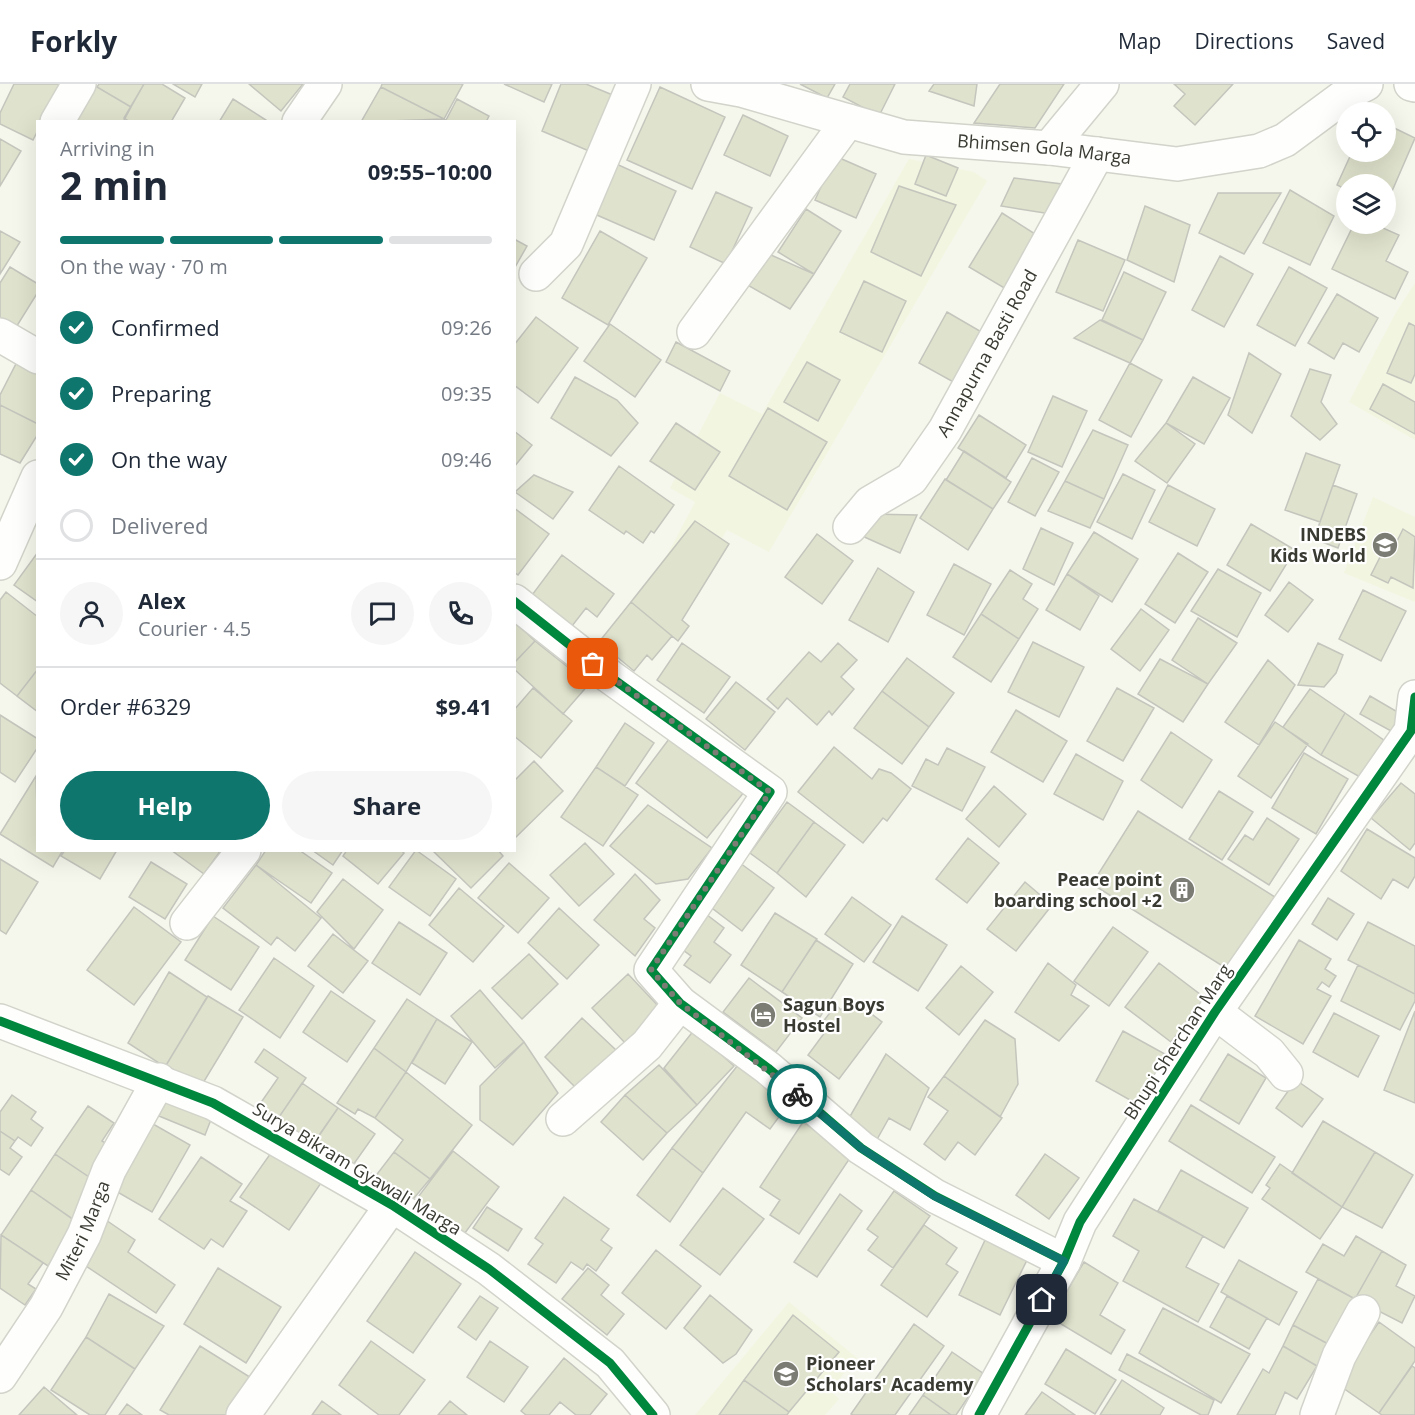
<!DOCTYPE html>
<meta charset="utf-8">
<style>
body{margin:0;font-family:"Open Sans",sans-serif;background:#f6f6f7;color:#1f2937;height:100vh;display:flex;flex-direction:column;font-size:22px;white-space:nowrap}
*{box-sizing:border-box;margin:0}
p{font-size:20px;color:#747a83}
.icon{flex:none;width:33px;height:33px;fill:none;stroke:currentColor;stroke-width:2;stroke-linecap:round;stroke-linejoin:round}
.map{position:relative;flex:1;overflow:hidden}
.sheet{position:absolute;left:36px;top:36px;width:480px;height:732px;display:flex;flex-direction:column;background:#fff;border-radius:0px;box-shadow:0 6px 24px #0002}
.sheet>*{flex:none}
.tools{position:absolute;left:1336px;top:18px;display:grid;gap:12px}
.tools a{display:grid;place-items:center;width:60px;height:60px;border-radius:50%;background:#fff;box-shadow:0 6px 24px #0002;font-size:30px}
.pin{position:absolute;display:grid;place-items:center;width:51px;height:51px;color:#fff;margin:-26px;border-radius:12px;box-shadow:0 3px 9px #0006}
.courier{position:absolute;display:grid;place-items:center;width:60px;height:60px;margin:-30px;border:4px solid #0f766e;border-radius:50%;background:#fff;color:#222;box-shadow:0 2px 8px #0007}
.headline em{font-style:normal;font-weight:700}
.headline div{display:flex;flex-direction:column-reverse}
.headline{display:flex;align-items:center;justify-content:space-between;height:102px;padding:0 24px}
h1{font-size:39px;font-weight:700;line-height:45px}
.bar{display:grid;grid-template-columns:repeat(4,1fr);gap:9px 6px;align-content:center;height:72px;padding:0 24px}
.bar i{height:8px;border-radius:4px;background:#e0e1e3}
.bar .on{background:#0f766e}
.bar p{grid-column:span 4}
.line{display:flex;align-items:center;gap:15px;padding:0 24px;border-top:2px solid #e0e1e3}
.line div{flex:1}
.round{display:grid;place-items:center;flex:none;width:63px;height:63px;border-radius:32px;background:#f6f6f7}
ol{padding:0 24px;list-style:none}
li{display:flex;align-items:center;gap:18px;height:66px}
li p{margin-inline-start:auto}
li .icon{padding:6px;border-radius:50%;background:#0f766e;color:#fff;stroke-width:4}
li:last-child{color:#747a83}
li i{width:33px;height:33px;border:3px solid #e0e1e3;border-radius:50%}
.action{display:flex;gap:12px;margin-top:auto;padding:12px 24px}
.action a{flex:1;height:69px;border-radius:36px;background:#0f766e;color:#fff;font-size:24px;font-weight:700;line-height:69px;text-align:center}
.action a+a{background:#f6f6f7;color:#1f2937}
header{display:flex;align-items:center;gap:36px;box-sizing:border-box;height:84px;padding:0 30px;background:#fff;border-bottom:2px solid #e0e1e3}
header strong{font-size:28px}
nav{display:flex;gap:33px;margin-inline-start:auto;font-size:21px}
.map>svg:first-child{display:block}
.built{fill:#f2f5e0}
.building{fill:#dfe2cc;stroke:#c4c5bd;stroke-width:1.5}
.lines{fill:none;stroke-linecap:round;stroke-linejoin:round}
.street-casing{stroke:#d2d3ca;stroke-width:36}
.street{stroke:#fefefc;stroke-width:33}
.cycleway-casing{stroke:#fff;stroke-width:13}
.cycleway{stroke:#00873e;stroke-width:9}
.done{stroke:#7b7c73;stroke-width:6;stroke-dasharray:0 10.8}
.route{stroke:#0f766e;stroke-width:8}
.labels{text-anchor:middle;stroke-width:4.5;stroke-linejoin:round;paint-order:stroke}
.street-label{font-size:18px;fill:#393a32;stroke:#fff}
.poi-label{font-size:18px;font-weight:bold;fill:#393a32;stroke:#fff;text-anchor:end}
</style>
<header>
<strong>Forkly</strong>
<nav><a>Map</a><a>Directions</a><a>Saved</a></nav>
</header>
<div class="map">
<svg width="1415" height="1331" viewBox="0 0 1415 1331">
<rect width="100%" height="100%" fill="#f6f7ec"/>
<!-- built -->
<path class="built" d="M909,75L974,88L987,97L769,468L727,446L679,524L648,508L695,418L670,404L720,309L762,330Z
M1415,199V356L1349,318L1395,230Z
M1373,413L1415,433V518L1344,489Z
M789,1218L857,1274L830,1306L839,1315L825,1331H695Z"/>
<!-- building -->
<path class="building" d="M14,0H60L42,38H38V46L33,56L0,40V29Z
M92,0L131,23L123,38H60Z
M99,0H144L131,23L97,3Z
M144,0H162L185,14L171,38H130L124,34Z
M173,0H202L195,13Z
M249,0H303L281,27Z
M382,0H463L444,35L381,3Z
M504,0H552L544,18Z
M561,0H586L620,14L596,70L542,47Z
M800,0H835L827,14Z
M850,0H895L879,32L843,13Z
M934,0H977L974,22L929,7Z
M1000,0H1064L1035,44L974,39Z
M1174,0H1233L1195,41L1174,22L1185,10Z
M381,3L444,35L361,38Z
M660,3L725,33L692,105L627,76Z
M233,15L266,36L265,38H219Z
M457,15L489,32L486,38H445Z
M743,31L788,52L770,92L724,71Z
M1386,40L1415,54L1386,121V100H1347V106L1337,101L1352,68H1386Z
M0,55L21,67L0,102Z
M926,71L958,84L946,112L915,100Z
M835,72L876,90L856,134L815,116Z
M612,78L676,107L654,156L590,128Z
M1014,94L1062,100L1057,131L1001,122Z
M899,102L956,121L921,192L871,168Z
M1290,106L1334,132L1310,181L1263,159Z
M716,108L752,124L726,180L690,163Z
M1218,109H1281L1244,170L1199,149Z
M1145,122L1190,141L1174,198L1127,176Z
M806,125L841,147L814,190L778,168Z
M1002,129L1043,155L1011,208L969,183Z
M1354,140H1374L1399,151L1386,177L1408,188L1395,215L1332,185Z
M0,147L20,158L0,190Z
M600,147L647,174L608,241L562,214Z
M514,155L527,162L514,185Z
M1078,156L1125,176L1103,227L1056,208Z
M762,167L814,190L790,225L744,199Z
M1220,172L1253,190L1224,243L1192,226Z
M10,183L38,200V208L15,245L0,236V199Z
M1289,183L1327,204L1295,262L1257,241Z
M1124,188L1166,208L1143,256L1102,236Z
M864,197L906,217L882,268L840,248Z
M1337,210L1378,234L1359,268L1343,259L1334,275L1308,259Z
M947,228L985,250L957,300L919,279Z
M536,233L578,264L538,319L514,301V261Z
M1100,236L1143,256L1130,279L1074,254Z
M1409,239L1415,242V290L1411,299L1387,289Z
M610,240L661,276L635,313L584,277Z
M676,258L730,287L720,307L666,278Z
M1249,269L1281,290L1252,349L1228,331Z
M20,272L38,281V340L0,321V311Z
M807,278L840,296L818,337L784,318Z
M1130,279L1162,296L1131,353L1099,336Z
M1310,285L1331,291L1321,318L1337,340L1320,356L1291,332Z
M575,293L617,316L638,339L611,372L551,334Z
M1193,293L1230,314L1204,360L1166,339Z
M1383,300L1415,318V350L1370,325Z
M1053,312L1087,327L1062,383L1028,368Z
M0,321L38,340V350L20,379L0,370Z
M768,324L827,358L787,426L729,392Z
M979,331L1026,361L1006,394L958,364Z
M676,339L720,368L695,406L650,377Z
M1166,339L1195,360L1167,399L1135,377Z
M1093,346L1128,361L1104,415L1065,397Z
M514,347L532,361L514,383Z
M964,367L1011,398L993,425L946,396Z
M1306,369L1340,381L1320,438L1285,426Z
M1032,374L1059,388L1035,432L1008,418Z
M619,382L674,421L654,449L651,447L643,459L626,447L624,450L589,426Z
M1123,390L1155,406L1132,455L1097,438Z
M534,391L573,408L553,435L515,408Z
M945,395L993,425L968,466L920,434Z
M1065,397L1104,415L1090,444L1048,427Z
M1168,401L1215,425L1197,462L1149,438Z
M1333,401L1357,410L1338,464L1314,455Z
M514,424L549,450L518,491L514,488Z
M869,430L917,431L900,469L860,451Z
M695,437L729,460L682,536L689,542L678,557L631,518Z
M1251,440L1295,466L1270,507L1227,481Z
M1041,444L1073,459L1054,501L1023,485Z
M1403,445L1415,453L1413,504L1391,493L1388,499L1371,491L1382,469L1376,466L1383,453L1396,459Z
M1094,448L1138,475L1112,518L1067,490Z
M817,450L853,477L822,520L785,493Z
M38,468V518L14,501Z
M1178,469L1208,488L1175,539L1145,520Z
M562,471L614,510L597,533L586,524L572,542L532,511Z
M954,480L991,500L964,551L927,531Z
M878,484L914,508L888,558L849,536Z
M1218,485L1261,509L1237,553L1191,527Z
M1010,486L1032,500L1023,515L1038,525L1019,555L981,530Z
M1067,490L1099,512L1080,546L1046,526Z
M1289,498L1313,516L1288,548L1265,531Z
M1363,506L1406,527L1381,577L1339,555Z
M6,508L38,533V585L17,612L0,599V516Z
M631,518L672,552L652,576L647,571L634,587L599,558Z
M1141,525L1169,546L1140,587L1111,565Z
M981,530L1019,555L991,598L953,573Z
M1198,534L1237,559L1208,600L1172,576Z
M514,537L535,557L514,579Z
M535,557L589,600L563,630L514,585V579Z
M1033,558L1084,583L1059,633L1008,608Z
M682,559L730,593L704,629L657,596Z
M838,559L857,576L841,593L854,605L832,631L829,627L817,641L787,614L778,625L767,615L809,568L821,578Z
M1318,559L1343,571L1336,589L1324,603L1298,601Z
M907,574L954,609L929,643L882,607Z
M1160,575L1208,600L1183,638L1138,610Z
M1268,576L1295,601L1259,661L1225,638Z
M38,585V628L17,612Z
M736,598L775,628L745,666L706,635Z
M533,604L572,637L541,674L514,652V626Z
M1117,604L1154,624L1123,677L1087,657Z
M1310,605L1345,629L1321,671L1283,643Z
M882,607L929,643L902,680L854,644Z
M1370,612L1401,630L1391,647L1360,630Z
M1016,626L1067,657L1043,698L991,668Z
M1345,629L1388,659L1367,697L1321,671Z
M0,631L38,655V663L15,698L0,688Z
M1275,638L1308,660L1271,714L1238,692Z
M625,639L654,659L625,702L596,683Z
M1171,648L1212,676L1182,724L1141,696Z
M672,651L745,707L707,754L636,699Z
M834,663L872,695L879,685L891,689L911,705L887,737L883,734L863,759L798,708Z
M947,664L985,683L962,727L912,702L926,675L938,681Z
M1304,669L1348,695L1316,750L1272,724Z
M1076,670L1123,697L1103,736L1054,710Z
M534,677L563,707L514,755V697Z
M596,683L638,711L603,762L561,733Z
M36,692L38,766H63L53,783L0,750Z
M1401,699L1415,710V759L1410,766L1371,734Z
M994,702L1026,730L999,763L966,735Z
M1219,707L1253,728L1222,776L1189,755Z
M787,718L814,738L777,789L750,769Z
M648,721L712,764L688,795L656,800L610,762Z
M1138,727L1278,815L1232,888L1092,800Z
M1267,734L1299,755L1269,801L1228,775L1245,751L1253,756Z
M814,738L845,761L806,813L777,789Z
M1367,745L1415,774V792L1408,804L1393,795L1381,815L1341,787Z
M968,754L999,779L967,819L936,795Z
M585,759L614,790L579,822L550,791Z
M65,766H117L100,795L61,772Z
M171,766H221L204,790Z
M266,766H299L332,789L311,819L256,781Z
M312,766H343L333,781Z
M347,766H401L404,769L378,800L343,772Z
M416,766L456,795L430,832L389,803Z
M432,766H498L503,772L471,804Z
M0,775L38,798L6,850L0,846Z
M151,778L187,800L165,835L129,813Z
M509,779L549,814L518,849L478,814Z
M740,779L774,804L742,847L708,821Z
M256,781L321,834L295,867L277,853L271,861L223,824Z
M635,790L660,816L644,835L655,844L635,872L594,836Z
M343,795L383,826L354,865L317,828Z
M1025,798L1052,821L1016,867L987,845Z
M459,804L504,842L473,878L429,841Z
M852,813L891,841L864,878L825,850Z
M1328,814L1354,830L1337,856L1312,840Z
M134,823L181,858L134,921L87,886Z
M559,824L599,861L567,895L528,859Z
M702,827L724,844L714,858L731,871L710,899L684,881L691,872L676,861Z
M775,829L817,855L782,908L741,881Z
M213,832L259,863L231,906L185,876Z
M902,832L947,861L918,907L873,878Z
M399,838L447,869L420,911L372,879Z
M1368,838L1415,862V910L1348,876Z
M1113,843L1148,868L1109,922L1074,897Z
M333,850L368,877L343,909L308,882Z
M816,856L853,880L820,933L782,908Z
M1299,856L1331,875L1325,885L1336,892L1329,903L1322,898L1317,905L1331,912L1303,960L1255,932Z
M529,870L558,900L522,935L492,904Z
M274,874L314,902L280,954L239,926Z
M1048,879L1076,901L1071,911L1089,922L1059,957L1015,928Z
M1159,879L1205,914L1171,958L1125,923Z
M1358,881L1415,910V917L1400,946L1341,917Z
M961,882L993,908L959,951L926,924Z
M169,888L207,913L165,983L128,959Z
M628,890L662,926L626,960L592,924Z
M749,894L802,934L776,968L723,928Z
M480,906L524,958L495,984L451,932Z
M331,907L375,937L347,978L303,948Z
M208,912L243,933L200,1004L165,983Z
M851,914L882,938L839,995L808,971L828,944L822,939L836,921L841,926Z
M407,915L437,935L406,988L374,964Z
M1415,927V1019L1384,1006Z
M1334,929L1379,952L1358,993L1313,968Z
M582,934L616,966L577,1005L545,973Z
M437,935L472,958L445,1000L412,979Z
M985,936L1015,955L1018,1000L1000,1033L944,992Z
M694,946L734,982L697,1021L664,984Z
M1123,947L1174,975L1146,1025L1096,997Z
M524,958L558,1009L513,1061L480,1036V1002Z
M374,964L406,988L375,1034L358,1025L355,1030L337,1019Z
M264,965L306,994L270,1046L251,1033L278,994L255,978Z
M886,970L929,1004L910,1046L889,1034L875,1059L845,1041Z
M1228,970L1266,994L1239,1040L1200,1016Z
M659,981L697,1021L667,1049L625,1011Z
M738,981L790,1018L770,1045L746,1028L703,1089L672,1064Z
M406,988L472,1041L430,1095L394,1068L403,1056L375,1034Z
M944,992L1002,1034L975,1071L958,1058L945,1076L924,1060L948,1027L928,1013Z
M1296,996L1323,1015L1302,1043L1276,1024Z
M302,999L338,1024L308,1067L273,1042Z
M12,1011L36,1028L31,1035L43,1044L31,1062L18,1053L15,1057L0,1047V1028Z
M625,1011L667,1049L643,1076L601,1038Z
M166,1014L212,1033L205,1051L159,1032Z
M1191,1021L1275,1073L1252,1109L1169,1057Z
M88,1022L114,1039L102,1057L113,1064L92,1095L55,1070Z
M338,1024L375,1050L346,1091L310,1065Z
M146,1036L190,1061L152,1128L107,1102Z
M1323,1037L1375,1068L1342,1123L1292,1089Z
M803,1038L852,1071L799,1150L770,1131L780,1116L760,1103Z
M0,1047L15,1057L10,1064L22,1073L9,1091L0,1085Z
M672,1064L703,1089L670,1138L637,1111Z
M273,1066L321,1099L289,1146L240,1113Z
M453,1067L499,1103L462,1153L415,1117Z
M394,1068L430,1095L405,1125L371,1098Z
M1375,1068L1413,1091L1382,1144L1342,1123Z
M55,1070L92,1095L74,1136L31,1106Z
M1045,1070L1079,1094L1049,1135L1016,1111Z
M201,1073L242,1100L230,1117L247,1127L223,1163L211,1155L204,1165L159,1135Z
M1280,1080L1342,1123L1320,1155L1262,1115L1270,1104L1266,1101Z
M1181,1086L1248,1124L1224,1164L1158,1127Z
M723,1104L764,1135L720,1191L680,1161Z
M31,1106L77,1138L48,1182L1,1151Z
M894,1107L930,1132L893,1184L868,1166L878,1153L867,1145Z
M840,1110L862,1127L817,1193L794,1178Z
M564,1113L609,1145L601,1156L612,1164L596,1187L587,1180L583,1186L571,1178L556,1199L528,1180L543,1160L535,1154Z
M1134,1115L1203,1152L1186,1183L1219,1200L1198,1238L1123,1197L1139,1167L1113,1152Z
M487,1123L522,1145L508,1167L473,1144Z
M103,1134L135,1156L128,1168L175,1201L156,1229L77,1176Z
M924,1141L957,1164L946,1180L958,1188L927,1233L881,1201Z
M1,1151L43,1179L28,1200L36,1205L25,1221L0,1204Z
M987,1152L1029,1172L1000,1231L959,1211Z
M1356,1152L1382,1167L1355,1215L1306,1188L1323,1160L1344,1172Z
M656,1166L701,1202L666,1245L622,1209Z
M1382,1167L1406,1181L1396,1202L1415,1212L1402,1239L1355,1215Z
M415,1168L461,1200L413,1269L367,1237Z
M1239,1176L1297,1208L1279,1241L1221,1208Z
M1084,1178L1118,1199L1100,1231L1125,1246L1111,1270L1051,1234Z
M218,1184L281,1223L246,1279L184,1240Z
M588,1184L609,1201L601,1211L624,1230L607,1251L562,1215Z
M1318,1195L1355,1215L1330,1261L1293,1241Z
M109,1210L164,1242L135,1285L86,1253Z
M710,1211L752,1246L736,1270L723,1279L684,1244Z
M480,1212L498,1224L476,1256L458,1243Z
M1227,1212L1267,1234L1249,1265L1210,1243Z
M1163,1224L1250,1270L1221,1319L1139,1269Z
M793,1231L839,1268L789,1328L744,1296Z
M1379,1238L1415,1264V1277L1379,1329L1336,1299Z
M914,1240L944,1262L895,1331H853L851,1330Z
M1293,1241L1330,1261L1317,1282L1283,1262Z
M86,1253L135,1285L105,1331H90L51,1306Z
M371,1257L425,1296L399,1331H379L339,1301Z
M490,1257L528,1283L504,1318L467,1293Z
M200,1262L253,1295L231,1331H169L160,1326Z
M1283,1262L1317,1282L1297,1315L1285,1308L1275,1331H1237L1263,1285L1269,1289Z
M1066,1265L1116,1296L1095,1330L1045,1300Z
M952,1268L984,1290L956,1331H951L923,1311Z
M1127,1270L1214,1316L1208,1331H1201L1119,1286Z
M564,1274L607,1310L590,1331H576L560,1318L549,1331H526L521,1327Z
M1412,1282L1415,1284V1331H1382L1379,1329Z
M744,1296L789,1328L787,1331H719Z
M1122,1296L1164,1324L1160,1331H1100Z
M44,1303L77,1331H19Z
M1042,1308L1075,1331H1025Z
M923,1311L951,1331H909Z
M322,1317L341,1331H312Z
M450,1317L467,1331H438Z
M127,1320L142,1331H119Z"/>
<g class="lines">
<!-- street casing -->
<g class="street-casing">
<g id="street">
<path id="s1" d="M708,0L741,6L904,53L1049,64L1177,80L1259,67L1285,56L1350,8L1366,0"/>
<path d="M1411,0L1415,1"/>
<path d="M57,38L79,0"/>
<path d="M299,38L325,0"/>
<path d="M1049,64L1102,0"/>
<path d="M536,190L566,160L634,0"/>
<path d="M694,248L848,37"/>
<path d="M0,251L38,273"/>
<path id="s2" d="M850,443L870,419L911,395L945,346L1097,70"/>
<path d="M0,479L38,393"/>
<path d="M514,517L609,592L770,708L651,886L680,919L768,984L861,1064L935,1112L1064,1177"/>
<path d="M187,839L244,766"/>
<path d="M1215,928L1269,969L1286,990"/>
<path d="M0,937L213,1019L392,1121L489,1185L610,1279L653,1331"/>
<path d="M563,1035L647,961L680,919"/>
<path id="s3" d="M0,1292L46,1223L84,1151L109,1086L159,996"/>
<path d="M243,1331L392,1121"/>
<path d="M979,1331L1064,1177L1080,1138L1215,928L1411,647L1415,613"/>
<path d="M1317,1331L1339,1272L1363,1228"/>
</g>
</g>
<!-- street -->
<use href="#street" class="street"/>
<!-- cycleway casing -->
<g class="cycleway-casing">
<path id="cycleway" d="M514,517L609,592L770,708L651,886L680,919L768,984L861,1064L935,1112L1064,1177
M0,937L213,1019L392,1121L489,1185L610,1279L653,1331
M979,1331L1064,1177L1080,1138L1215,928L1411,647L1415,613"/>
</g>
<!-- cycleway -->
<use href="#cycleway" class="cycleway"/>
</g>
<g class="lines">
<!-- done -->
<path class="done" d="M593,580L770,708L651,886L680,919L797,1010"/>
<!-- route -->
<path class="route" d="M797,1010L861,1064L934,1112L1064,1177L1042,1216"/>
</g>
<!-- icons -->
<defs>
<g id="school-disc" transform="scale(1.35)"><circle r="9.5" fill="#7b7c73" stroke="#fff"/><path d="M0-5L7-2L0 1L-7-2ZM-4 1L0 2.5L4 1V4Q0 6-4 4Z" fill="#fff"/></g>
<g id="building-disc" transform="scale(1.35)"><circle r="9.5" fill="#7b7c73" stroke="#fff"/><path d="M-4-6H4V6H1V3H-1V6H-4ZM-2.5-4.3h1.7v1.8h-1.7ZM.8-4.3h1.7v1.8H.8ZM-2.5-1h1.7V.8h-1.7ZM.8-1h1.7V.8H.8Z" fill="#fff"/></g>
<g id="hotel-disc" transform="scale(1.35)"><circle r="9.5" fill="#7b7c73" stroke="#fff"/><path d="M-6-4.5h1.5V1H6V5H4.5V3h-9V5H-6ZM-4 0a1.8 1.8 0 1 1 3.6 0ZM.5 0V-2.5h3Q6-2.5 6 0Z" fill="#fff"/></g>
</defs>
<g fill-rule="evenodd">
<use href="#school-disc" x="1385" y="461"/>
<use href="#building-disc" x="1182" y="806"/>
<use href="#hotel-disc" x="763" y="931"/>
<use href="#school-disc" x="786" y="1290"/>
</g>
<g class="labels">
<!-- street labels -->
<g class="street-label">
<text dy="6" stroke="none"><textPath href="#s1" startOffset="344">Bhimsen Gola Marga</textPath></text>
<text dy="6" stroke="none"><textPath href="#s2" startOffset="226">Annapurna Basti Road</textPath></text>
<text transform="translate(1178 958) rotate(-57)" y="6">Bhupi Sherchan Marg</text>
<text transform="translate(357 1085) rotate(31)" y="6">Surya Bikram Gyawali Marga</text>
<text dy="6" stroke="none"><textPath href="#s3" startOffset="168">Miteri Marga</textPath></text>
</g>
<!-- poi labels -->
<g class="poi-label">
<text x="1366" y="457">INDEBS<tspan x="1366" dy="21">Kids World</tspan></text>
<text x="1162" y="802">Peace point<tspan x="1162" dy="21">boarding school +2</tspan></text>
<text x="783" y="927" text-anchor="start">Sagun Boys<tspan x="783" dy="21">Hostel</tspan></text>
<text x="806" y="1286" text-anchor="start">Pioneer<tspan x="806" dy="21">Scholars' Academy</tspan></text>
</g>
</g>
</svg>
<div class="tools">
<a><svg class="icon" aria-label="locate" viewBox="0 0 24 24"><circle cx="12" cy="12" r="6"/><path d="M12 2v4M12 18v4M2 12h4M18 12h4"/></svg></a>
<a><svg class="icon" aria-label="layers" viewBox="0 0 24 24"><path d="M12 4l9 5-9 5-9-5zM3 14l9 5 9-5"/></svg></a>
</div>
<div class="pin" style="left:593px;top:580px;background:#ea580c"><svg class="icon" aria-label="bag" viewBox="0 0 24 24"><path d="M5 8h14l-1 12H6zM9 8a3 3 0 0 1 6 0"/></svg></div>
<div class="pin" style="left:1042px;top:1216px;background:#1f2937"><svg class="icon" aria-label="home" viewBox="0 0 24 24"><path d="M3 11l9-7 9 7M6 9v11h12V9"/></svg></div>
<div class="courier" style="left:797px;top:1010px"><svg class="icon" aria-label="bike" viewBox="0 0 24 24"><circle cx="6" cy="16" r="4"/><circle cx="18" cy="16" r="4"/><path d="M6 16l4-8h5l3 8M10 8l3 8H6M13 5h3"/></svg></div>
<section class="sheet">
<div class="headline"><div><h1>2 min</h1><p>Arriving in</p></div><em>09:55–10:00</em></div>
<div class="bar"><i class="on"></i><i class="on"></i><i class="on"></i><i></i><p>On the way · 70 m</p></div>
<ol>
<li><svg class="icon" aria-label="check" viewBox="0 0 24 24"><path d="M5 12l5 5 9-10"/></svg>Confirmed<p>09:26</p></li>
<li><svg class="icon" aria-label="check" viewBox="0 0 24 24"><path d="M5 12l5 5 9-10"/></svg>Preparing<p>09:35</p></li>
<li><svg class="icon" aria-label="check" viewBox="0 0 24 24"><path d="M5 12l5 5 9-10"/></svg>On the way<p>09:46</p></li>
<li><i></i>Delivered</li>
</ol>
<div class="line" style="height:108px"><a class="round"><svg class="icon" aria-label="person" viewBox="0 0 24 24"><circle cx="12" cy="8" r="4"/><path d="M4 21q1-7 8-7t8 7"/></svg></a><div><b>Alex</b><p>Courier · 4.5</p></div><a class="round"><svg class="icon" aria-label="chat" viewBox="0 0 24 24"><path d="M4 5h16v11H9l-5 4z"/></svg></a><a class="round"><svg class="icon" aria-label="phone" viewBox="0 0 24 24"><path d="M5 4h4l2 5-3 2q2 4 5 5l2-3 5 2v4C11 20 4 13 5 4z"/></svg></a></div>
<div class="line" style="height:78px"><div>Order #6329</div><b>$9.41</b></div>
<div class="action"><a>Help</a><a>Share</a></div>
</section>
</div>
